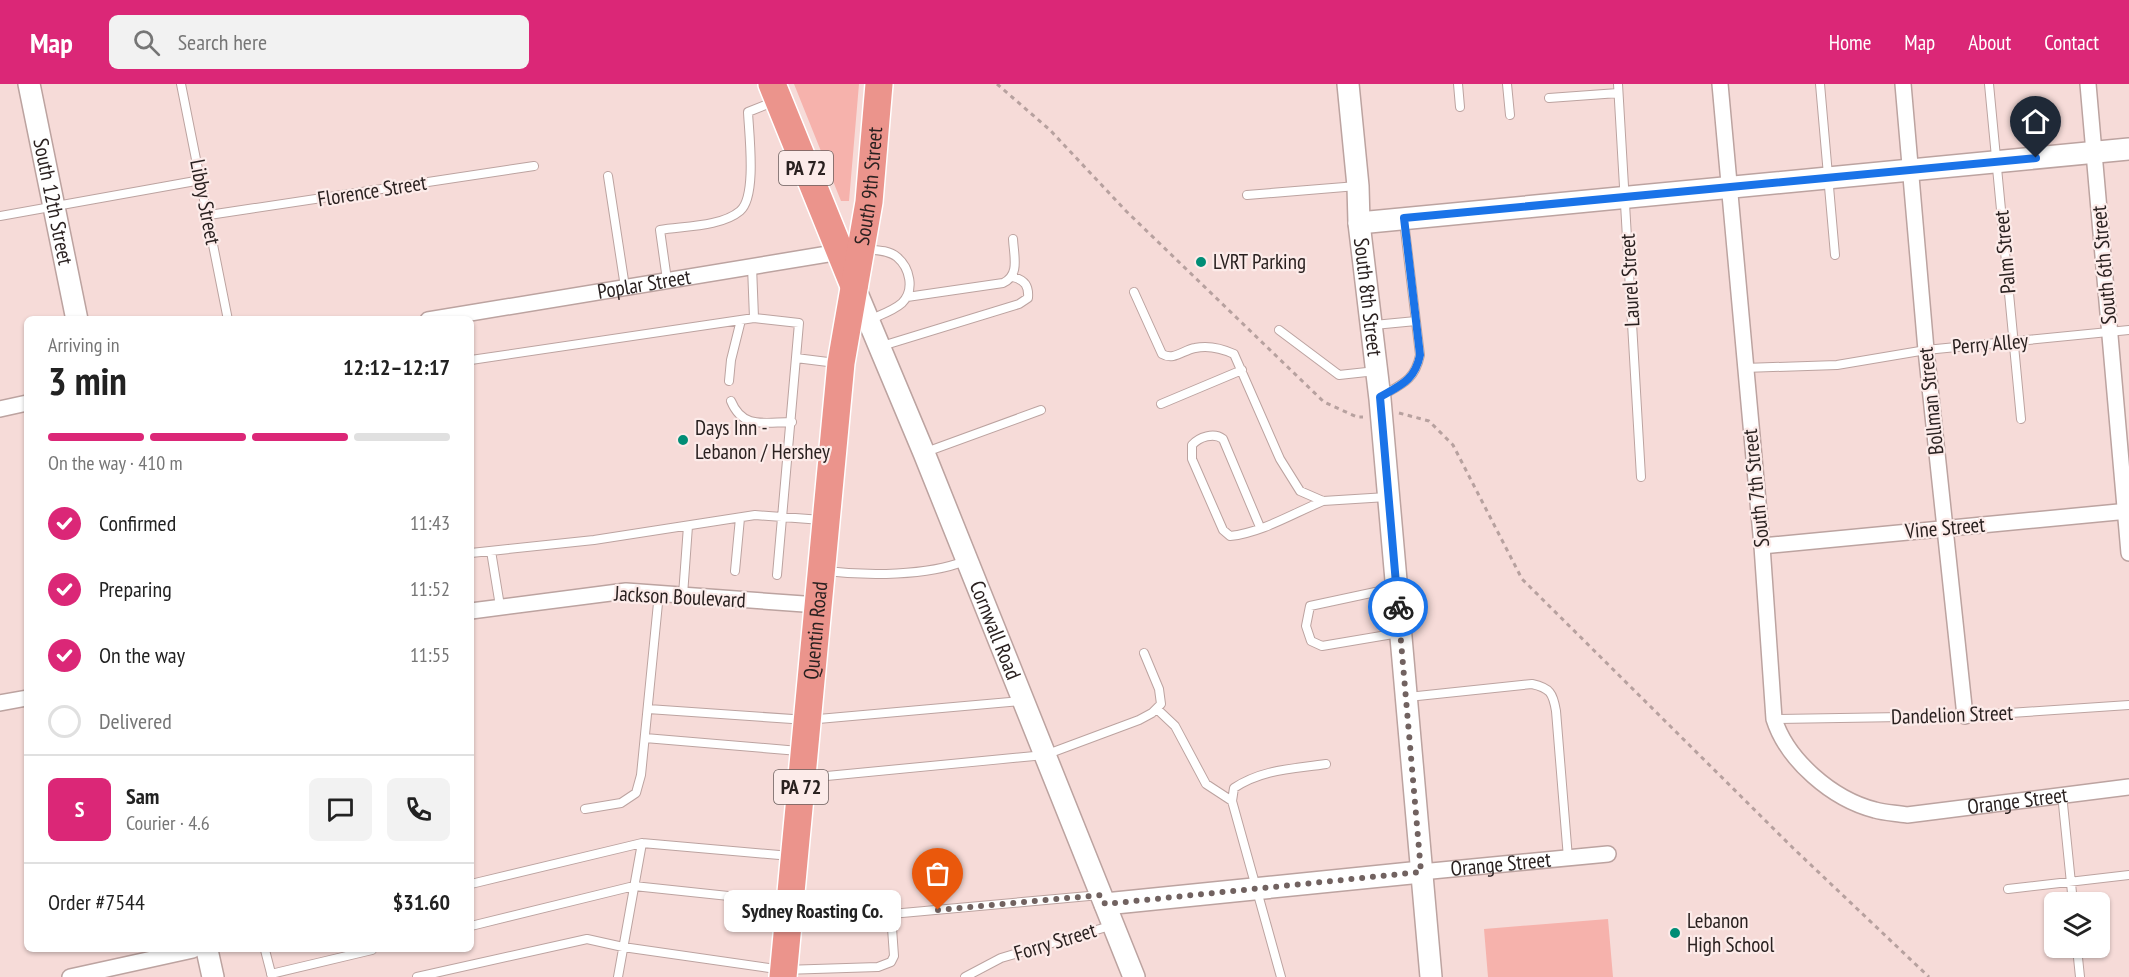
<!DOCTYPE html>
<meta charset="utf-8">
<style>
body{margin:0;font-family:"PT Sans Narrow",sans-serif;background:#f2f2f2;color:#222;height:100vh;display:flex;flex-direction:column;font-size:22px;white-space:nowrap}
*{box-sizing:border-box;margin:0}
p{font-size:20px;color:#767676}
.icon{flex:none;width:33px;height:33px;fill:none;stroke:currentColor;stroke-width:2;stroke-linecap:round;stroke-linejoin:round}
.map{position:relative;flex:1;overflow:hidden}
.details{position:absolute;left:24px;top:232px;width:450px;height:636px;display:flex;flex-direction:column;background:#fff;border-radius:9px;box-shadow:0 2px 4px #0004}
.details>*{flex:none}
.tools{position:absolute;left:2044px;top:808px;display:grid;gap:12px}
.tools a{display:grid;place-items:center;width:66px;height:66px;border-radius:9px;background:#fff;box-shadow:0 2px 4px #0004;font-size:30px}
.pin{position:absolute;display:grid;place-items:center;width:51px;height:51px;color:#fff;margin:-62px -26px;border-radius:50% 50% 50% 0;rotate:-45deg;box-shadow:0 0 6px #0007}
.pin .icon{rotate:45deg}
.courier{position:absolute;display:grid;place-items:center;width:60px;height:60px;margin:-30px;border:4px solid #1a73e8;border-radius:50%;background:#fff;color:#222;box-shadow:0 2px 8px #0007}
.bubble{position:absolute;height:42px;border-radius:9px;background:#fff;box-shadow:0 2px 4px #0004;font-size:20px;font-weight:600;line-height:42px;text-align:center}
.headline em{font-style:normal;font-weight:600}
.headline div{display:flex;flex-direction:column-reverse}
.headline{display:flex;align-items:center;justify-content:space-between;height:102px;padding:0 24px}
h1{font-size:39px;font-weight:600;line-height:45px}
.bar{display:grid;grid-template-columns:repeat(4,1fr);gap:9px 6px;align-content:center;height:72px;padding:0 24px}
.bar i{height:8px;border-radius:4px;background:#e0e0e0}
.bar .current{background:#db2777}
.bar p{grid-column:span 4}
.line{display:flex;align-items:center;gap:15px;padding:0 24px;border-top:2px solid #e0e0e0}
.line div{flex:1}
.round{display:grid;place-items:center;flex:none;width:63px;height:63px;border-radius:9px;background:#f2f2f2}
ol{padding:0 24px;list-style:none}
li{display:flex;align-items:center;gap:18px;height:66px}
li p{margin-inline-start:auto}
li .icon{padding:6px;border-radius:50%;background:#db2777;color:#fff;stroke-width:4}
li:last-child{color:#767676}
li i{width:33px;height:33px;border:3px solid #e0e0e0;border-radius:50%}
header{display:flex;align-items:center;gap:36px;box-sizing:border-box;height:84px;padding:0 30px;background:#db2777;color:#fff}
header strong{font-size:28px}
nav{display:flex;gap:33px;margin-inline-start:auto;font-size:21px}
.search{width:420px;height:54px;background:#f2f2f2;display:flex;align-items:center;gap:15px;box-sizing:border-box;padding:0 21px;border-radius:9px;color:#767676;font-size:22px}
.map>svg:first-child{display:block}
.green{fill:#f6b2ac}
.lines{fill:none;stroke-linecap:round;stroke-linejoin:round}
.lane-casing{stroke:#bca3a0;stroke-width:10}
.street-casing{stroke:#bca3a0;stroke-width:18}
.secondary-casing{stroke:#bca3a0;stroke-width:24}
.highway-casing{stroke:#fff;stroke-width:30}
.path{stroke:#b7a19f;stroke-width:3;stroke-dasharray:4.5 4.5;stroke-linecap:butt}
.lane{stroke:#fff;stroke-width:8}
.street{stroke:#fff;stroke-width:15}
.secondary{stroke:#fff;stroke-width:21}
.highway{stroke:#eb948c;stroke-width:27}
.done{stroke:#716260;stroke-width:6;stroke-dasharray:0 10.8}
.route{stroke:#1a73e8;stroke-width:8}
.poi-dot{fill:#008d76;stroke:#fcebe9;stroke-width:2}
.labels{text-anchor:middle;stroke-width:4.5;stroke-linejoin:round;paint-order:stroke}
.shield{fill:#fcebe9;stroke:#695e5c;stroke-width:1.5}
.shield-label{font-size:20px;font-weight:bold;fill:#2a2120}
.street-label{font-size:21px;fill:#2a2120;stroke:#fcebe9}
.poi-label{font-size:21px;fill:#2a2120;stroke:#fcebe9;text-anchor:start}
</style>
<header>
<strong>Map</strong>
<div class="search"><svg class="icon" aria-label="search" viewBox="0 0 24 24"><circle cx="10" cy="10" r="6"/><path d="M15 15l6 6"/></svg>Search here</div>
<nav><a>Home</a><a>Map</a><a>About</a><a>Contact</a></nav>
</header>
<div class="map">
<svg width="2129" height="893" viewBox="0 0 2129 893">
<rect width="100%" height="100%" fill="#f6dbd8"/>
<!-- green -->
<path class="green" d="M794,0H859L849,117H841Z
M1608,835L1613,893H1488L1484,845Z"/>
<g class="lines">
<!-- lane casing -->
<g class="lane-casing">
<path id="lane" d="M181,0L228,236
M1458,0L1460,23
M1507,0L1510,31
M1618,0L1641,393
M1820,0L1835,171
M1989,0L2021,335
M1549,14L1618,9
M608,92L625,203
M1247,111L1357,102
M209,131L534,82
M0,132L201,96
M865,165C875,166 889,166 897,173C910,184 915,206 902,219C893,227 880,231 869,236
M667,196L660,146C683,142 721,143 740,127C757,113 749,50 748,28L773,18
M1134,208L1162,270C1174,277 1183,266 1195,264C1209,261 1221,264 1234,270L1280,375L1300,407L1323,417L1387,413
M907,213L1003,199C1020,191 1014,173 1013,155
M754,234L799,239L777,491
M1374,241L1416,237
M1279,246L1339,291L1376,287
M882,262L1019,220L1028,214C1029,202 1025,196 1013,193
M796,274L836,279
M471,276L754,234L752,182
M1744,284L1837,281L1926,266L2129,246
M729,297L731,276L741,236
M1381,312C1402,300 1415,296 1420,271L1404,137
M731,317C743,346 765,338 792,338
M1161,320L1242,286
M926,368L1041,326
M1260,443L1223,355C1214,348 1199,353 1192,361V375L1223,446L1230,452C1261,449 1294,429 1323,417
M491,467L500,522
M471,469L594,456L755,431L822,436
M735,487L740,434
M826,487C867,492 927,492 965,477
M1394,504L1310,522L1306,542L1311,557L1322,562L1399,549
M683,511L688,442
M1408,613L1532,600C1550,604 1553,609 1556,627L1568,774
M648,625L807,636L1022,617
M1157,625L1175,642L1206,700L1232,717
M1774,635L1965,632L2129,621
M645,654L799,667
M806,694L1045,671L1139,636L1152,629L1161,620L1159,605L1144,569
M2062,710L2073,819
M585,725L621,719L636,709L641,691L659,509
M471,800L642,759L791,772
M2008,805L2129,791
M792,839L1100,811
M471,842L634,802L785,818
M2077,864L2080,893
M265,866L272,893
M271,890L372,866
M417,893L587,855L623,863L783,886L878,883L891,878L894,872L891,830
M618,893L642,759
M965,893L1001,874L1110,842
M1281,893L1232,717L1234,704C1263,685 1293,685 1326,680"/>
</g>
<!-- street casing -->
<g class="street-casing">
<g id="street">
<path id="s1" d="M1720,0L1762,462L1774,635C1787,676 1832,715 1875,726C1885,729 1897,729 1907,731L2129,703"/>
<path d="M1903,0L1926,266L1965,632"/>
<path d="M2088,0L2129,469"/>
<path id="s2" d="M428,236L846,167"/>
<path d="M0,325L27,319"/>
<path d="M1762,462L2129,427"/>
<path d="M471,527L626,507L818,521"/>
<path d="M0,619L27,614"/>
<path id="s3" d="M1421,788L1608,770"/>
<path d="M70,893L193,866"/>
</g>
</g>
<!-- secondary casing -->
<g class="secondary-casing">
<g id="secondary">
<path id="s4" d="M29,0L77,236"/>
<path id="s5" d="M1348,0L1358,102L1359,139L1380,315L1431,893"/>
<path d="M1359,139L2129,65"/>
<path id="s6" d="M854,202L924,369L1134,893"/>
<path d="M1105,820L1421,788"/>
<path d="M207,866L213,893"/>
</g>
</g>
<!-- highway casing -->
<g class="highway-casing">
<g id="highway">
<path d="M772,0L854,202"/>
<path id="s7" d="M783,893L841,279L869,118L879,0"/>
</g>
</g>
<!-- path -->
<path class="path" d="M997,0L1050,46L1126,127L1324,318L1357,333H1363
M1399,329L1429,337L1453,361L1522,495L1793,764L1929,893"/>
<!-- lane -->
<use href="#lane" class="lane"/>
<!-- street -->
<use href="#street" class="street"/>
<!-- secondary -->
<use href="#secondary" class="secondary"/>
<!-- highway -->
<use href="#highway" class="highway"/>
</g>
<g class="lines">
<!-- done -->
<path class="done" d="M938,826L1101,811L1105,820L1421,788L1398,523"/>
<!-- route -->
<path class="route" d="M1398,523L1380,313C1401,301 1415,296 1420,271L1404,134L2036,74"/>
</g>
<!-- markers -->
<g class="poi-dot">
<circle cx="1201" cy="178" r="6"/>
<circle cx="683" cy="356" r="6"/>
<circle cx="1675" cy="849" r="6"/>
</g>
<g class="labels">
<!-- shield labels -->
<g class="shield">
<rect x="779" y="67" width="54" height="34" rx="4.5"/>
<rect x="774" y="686" width="54" height="34" rx="4.5"/>
</g>
<g class="shield-label">
<text x="806" y="91">PA 72</text>
<text x="801" y="710">PA 72</text>
</g>
<!-- street labels -->
<g class="street-label">
<text dy="7" stroke="none"><textPath href="#s7" startOffset="796">South 9th Street</textPath></text>
<text transform="translate(372 107) rotate(-9)" y="7">Florence Street</text>
<text dy="7" stroke="none"><textPath href="#s4" startOffset="120">South 12th Street</textPath></text>
<text transform="translate(205 118) rotate(79)" y="7">Libby Street</text>
<text transform="translate(2005 168) rotate(-95)" y="7">Palm Street</text>
<text transform="translate(2104 181) rotate(-95)" y="7">South 6th Street</text>
<text transform="translate(1630 196) rotate(-93)" y="7">Laurel Street</text>
<text dy="7" stroke="none"><textPath href="#s2" startOffset="219">Poplar Street</textPath></text>
<text dy="7" stroke="none"><textPath href="#s5" startOffset="214">South 8th Street</textPath></text>
<text transform="translate(1990 260) rotate(-5)" y="7">Perry Alley</text>
<text transform="translate(1931 317) rotate(-96)" y="7">Bollman Street</text>
<text transform="translate(1756 404) rotate(-96)" y="7">South 7th Street</text>
<text transform="translate(1945 444) rotate(-5)" y="7">Vine Street</text>
<text transform="translate(680 513) rotate(3)" y="7">Jackson Boulevard</text>
<text dy="7" stroke="none"><textPath href="#s7" startOffset="348">Quentin Road</textPath></text>
<text dy="7" stroke="none"><textPath href="#s6" startOffset="372">Cornwall Road</textPath></text>
<text transform="translate(1952 631) rotate(-2)" y="7">Dandelion Street</text>
<text dy="7" stroke="none"><textPath href="#s1" startOffset="922">Orange Street</textPath></text>
<text dy="7" stroke="none"><textPath href="#s3" startOffset="80">Orange Street</textPath></text>
<text transform="translate(1055 858) rotate(-17)" y="7">Forry Street</text>
</g>
<!-- poi labels -->
<g class="poi-label">
<text x="1213" y="185">LVRT Parking</text>
<text x="695" y="351">Days Inn -<tspan x="695" dy="24">Lebanon / Hershey</tspan></text>
<text x="1687" y="844">Lebanon<tspan x="1687" dy="24">High School</tspan></text>
</g>
</g>
</svg>
<div class="tools">
<a><svg class="icon" aria-label="layers" viewBox="0 0 24 24"><path d="M12 4l9 5-9 5-9-5zM3 14l9 5 9-5"/></svg></a>
</div>
<div class="pin" style="left:938px;top:826px;background:#ea580c"><svg class="icon" aria-label="bag" viewBox="0 0 24 24"><path d="M5 8h14l-1 12H6zM9 8a3 3 0 0 1 6 0"/></svg></div>
<div class="pin" style="left:2036px;top:74px;background:#1f2937"><svg class="icon" aria-label="home" viewBox="0 0 24 24"><path d="M3 11l9-7 9 7M6 9v11h12V9"/></svg></div>
<div class="courier" style="left:1398px;top:523px"><svg class="icon" aria-label="bike" viewBox="0 0 24 24"><circle cx="6" cy="16" r="4"/><circle cx="18" cy="16" r="4"/><path d="M6 16l4-8h5l3 8M10 8l3 8H6M13 5h3"/></svg></div>
<div class="bubble" style="left:724px;top:806px;width:177px">Sydney Roasting Co.</div>
<section class="details">
<div class="headline"><div><h1>3 min</h1><p>Arriving in</p></div><em>12:12–12:17</em></div>
<div class="bar"><i class="current"></i><i class="current"></i><i class="current"></i><i></i><p>On the way · 410 m</p></div>
<ol>
<li><svg class="icon" aria-label="check" viewBox="0 0 24 24"><path d="M5 12l5 5 9-10"/></svg>Confirmed<p>11:43</p></li>
<li><svg class="icon" aria-label="check" viewBox="0 0 24 24"><path d="M5 12l5 5 9-10"/></svg>Preparing<p>11:52</p></li>
<li><svg class="icon" aria-label="check" viewBox="0 0 24 24"><path d="M5 12l5 5 9-10"/></svg>On the way<p>11:55</p></li>
<li><i></i>Delivered</li>
</ol>
<div class="line" style="height:108px"><b class="round" style="background:#db2777;color:#fff">S</b><div><b>Sam</b><p>Courier · 4.6</p></div><a class="round"><svg class="icon" aria-label="chat" viewBox="0 0 24 24"><path d="M4 5h16v11H9l-5 4z"/></svg></a><a class="round"><svg class="icon" aria-label="phone" viewBox="0 0 24 24"><path d="M5 4h4l2 5-3 2q2 4 5 5l2-3 5 2v4C11 20 4 13 5 4z"/></svg></a></div>
<div class="line" style="height:78px"><div>Order #7544</div><b>$31.60</b></div>
</section>
</div>
